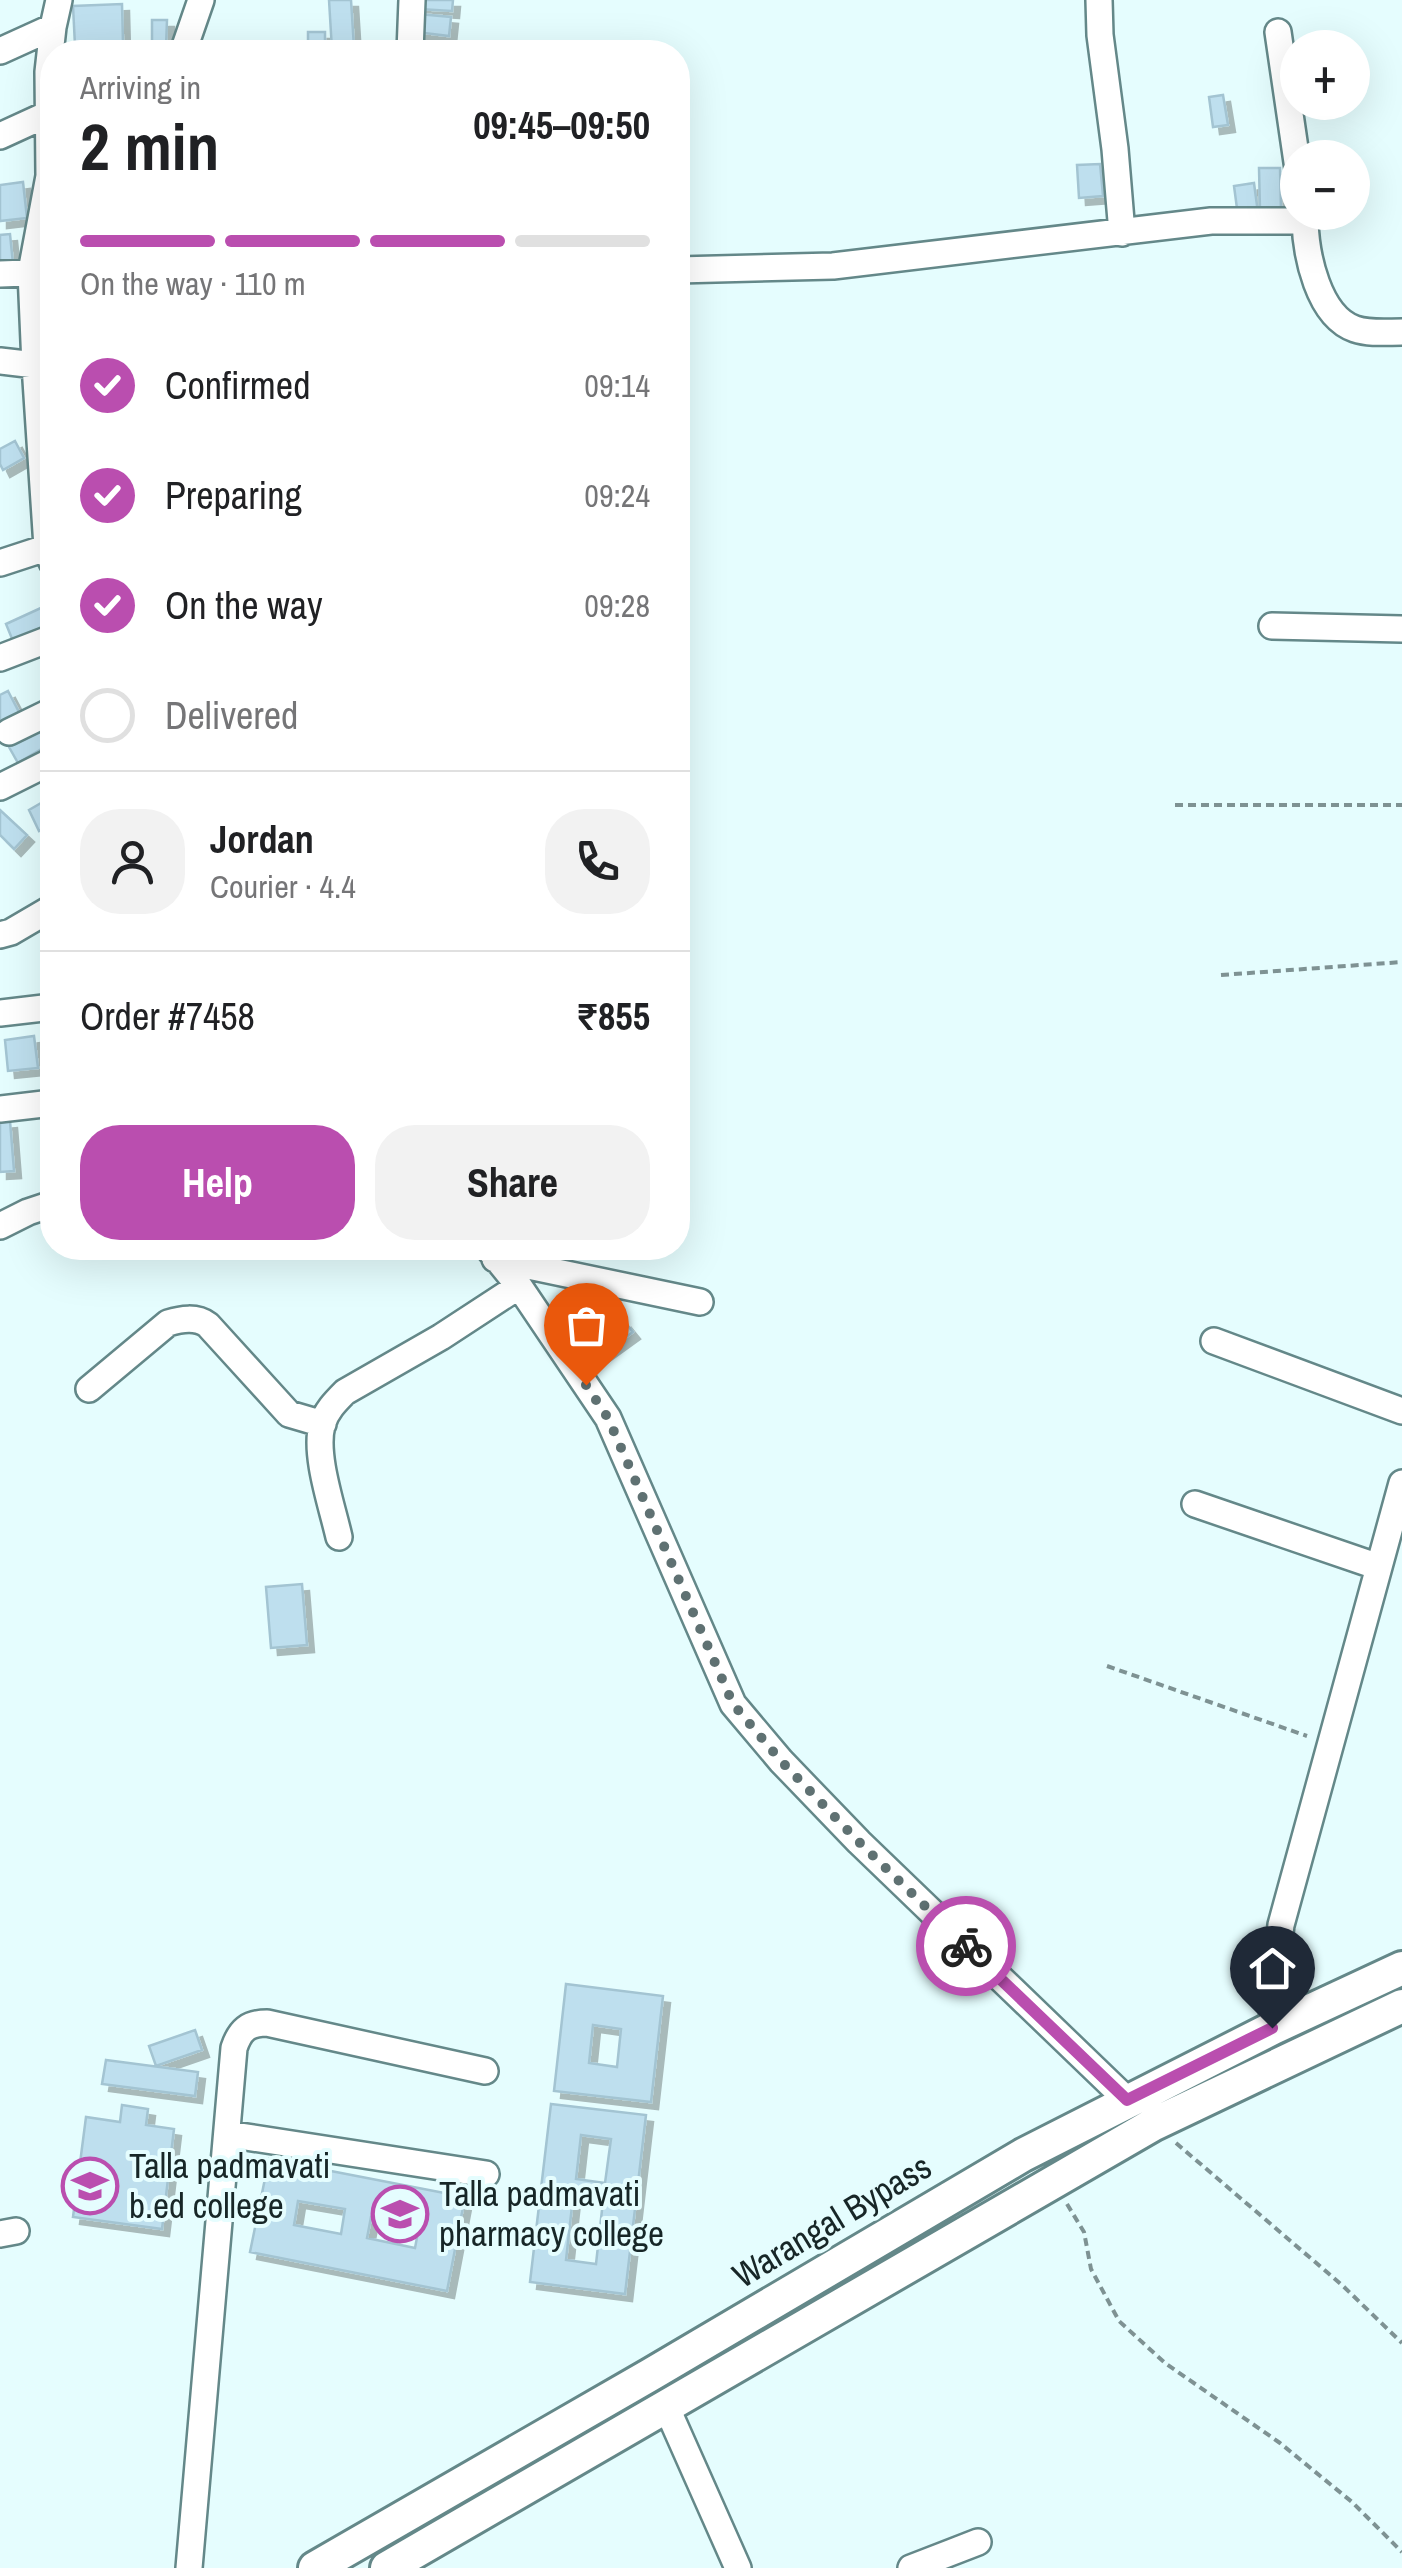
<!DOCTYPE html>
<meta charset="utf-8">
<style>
body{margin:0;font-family:"Archivo Narrow",sans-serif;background:#f2f2f2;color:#202124;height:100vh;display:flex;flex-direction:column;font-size:38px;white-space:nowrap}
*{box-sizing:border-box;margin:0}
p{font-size:32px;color:#757577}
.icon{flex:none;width:55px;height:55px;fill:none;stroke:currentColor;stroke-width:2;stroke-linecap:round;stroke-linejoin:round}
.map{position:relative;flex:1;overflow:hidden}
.side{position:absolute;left:40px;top:40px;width:650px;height:1220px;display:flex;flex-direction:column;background:#fff;border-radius:40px;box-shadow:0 10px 40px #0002}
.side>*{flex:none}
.controls{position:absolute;left:1280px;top:30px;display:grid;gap:20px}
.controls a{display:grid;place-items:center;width:90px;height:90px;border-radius:50%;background:#fff;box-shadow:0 10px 40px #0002;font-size:50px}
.pin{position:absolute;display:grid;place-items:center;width:85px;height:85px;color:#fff;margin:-102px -42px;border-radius:50% 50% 50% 0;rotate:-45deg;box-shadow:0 0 10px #0007}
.pin .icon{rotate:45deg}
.courier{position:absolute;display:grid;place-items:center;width:100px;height:100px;margin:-50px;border:8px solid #ba4eaf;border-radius:50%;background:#fff;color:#222;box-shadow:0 2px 12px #0007}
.summary em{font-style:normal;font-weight:700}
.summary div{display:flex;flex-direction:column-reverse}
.summary{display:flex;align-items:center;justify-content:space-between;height:170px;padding:0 40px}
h1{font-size:65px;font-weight:700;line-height:75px}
.bar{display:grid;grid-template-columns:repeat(4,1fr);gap:15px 10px;align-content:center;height:120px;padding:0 40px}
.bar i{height:12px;border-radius:8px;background:#e0e0e0}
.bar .on{background:#ba4eaf}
.bar p{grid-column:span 4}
.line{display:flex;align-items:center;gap:25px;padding:0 40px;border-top:2px solid #e0e0e0}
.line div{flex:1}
.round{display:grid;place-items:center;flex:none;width:105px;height:105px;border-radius:40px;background:#f2f2f2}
ol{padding:0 40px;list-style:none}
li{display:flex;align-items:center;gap:30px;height:110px}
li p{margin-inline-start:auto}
li .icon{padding:10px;border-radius:50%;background:#ba4eaf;color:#fff;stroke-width:4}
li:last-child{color:#757577}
li i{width:55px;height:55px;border:5px solid #e0e0e0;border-radius:50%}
.cta{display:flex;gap:20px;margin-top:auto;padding:20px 40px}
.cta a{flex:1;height:115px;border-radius:40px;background:#ba4eaf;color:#fff;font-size:40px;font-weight:700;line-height:115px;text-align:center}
.cta a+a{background:#f2f2f2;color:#202124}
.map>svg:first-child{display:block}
.building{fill:#bedfee;stroke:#a3c4d2;stroke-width:2.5;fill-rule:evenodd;filter:url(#shadow)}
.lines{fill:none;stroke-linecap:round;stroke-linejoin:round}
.minor-casing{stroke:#648889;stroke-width:30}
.major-casing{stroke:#648889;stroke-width:38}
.path{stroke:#7e9293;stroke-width:4;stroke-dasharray:8 5;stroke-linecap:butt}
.minor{stroke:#fff;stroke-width:25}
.major{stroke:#fff;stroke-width:32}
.done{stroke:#5f7172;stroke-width:10;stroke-dasharray:0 18}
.route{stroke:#ba4eaf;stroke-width:12}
.labels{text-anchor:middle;stroke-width:8;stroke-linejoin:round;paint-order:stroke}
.poi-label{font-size:35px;fill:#172627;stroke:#e5fdfe;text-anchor:start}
.street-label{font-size:35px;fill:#172627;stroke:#e5fdfe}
</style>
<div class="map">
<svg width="1402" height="2568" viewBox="0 0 1402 2568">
<defs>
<filter id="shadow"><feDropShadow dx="7" dy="7" stdDeviation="0" flood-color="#0004"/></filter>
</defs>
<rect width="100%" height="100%" fill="#e5fdfe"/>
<!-- building -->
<path class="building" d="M329,0H351L354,48L332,50Z
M419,0H453L452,11L419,9Z
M122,4L123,43L75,46L73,6Z
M418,14L451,17L449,36L416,32Z
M152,20H167L166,47H152Z
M308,32H325V52H287L288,46H308Z
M1223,95L1228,125L1213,127L1209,97Z
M1100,164L1103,196L1079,198L1077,165Z
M1259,168H1280L1281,209L1260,210Z
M23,182L27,218L0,221V185Z
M1254,183L1258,213L1238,216L1234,186Z
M10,234L13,264L0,265V235Z
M15,441L24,458L3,470L0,464V449Z
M43,607L52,630L15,646L6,624Z
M8,691L21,716L0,726V695Z
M39,730L48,745L18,763L9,747Z
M48,799L52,808V825L39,831L29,810Z
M0,810L27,835L14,849L0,835Z
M34,1036L38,1068L8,1071L5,1040Z
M10,1121L14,1171L0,1172V1122Z
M624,1321L633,1332L597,1358L589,1346Z
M302,1584L307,1645L271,1648L266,1587Z
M566,1984L663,1996L651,2102L554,2091ZM593,2025L621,2029L617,2067L589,2063Z
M195,2030L202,2050L156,2066L149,2046Z
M106,2060L198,2072L195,2096L102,2084Z
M551,2104L646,2115L625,2294L530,2282ZM581,2135L611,2139L605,2183L576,2179ZM574,2188L604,2192L596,2264L566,2260Z
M122,2105L148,2109L146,2125L174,2129L162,2229L73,2217L86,2117L120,2122Z
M269,2159L465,2197L447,2291L250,2252ZM298,2201L345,2209L341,2234L294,2225ZM371,2217L419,2227L415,2248L367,2238Z"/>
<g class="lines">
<!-- minor casing -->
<g class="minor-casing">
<path id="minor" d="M1099,0L1100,35L1115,149L1122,233
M1278,32L1298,169
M0,51L53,27
M183,52L201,0
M410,52L412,0
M0,136L48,114
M678,270L833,266L1211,221H1305C1306,255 1318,316 1355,329C1370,334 1387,332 1402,332
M0,274L52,272
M0,361L35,365
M52,562L47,547L35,365L31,272L49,176L48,72L53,27L59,0
M0,563L52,546
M1272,626L1402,629
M0,658L52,638
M9,732L52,711
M0,787L52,761
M0,935L11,932L52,908
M0,1013L52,1007
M0,1109L52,1103
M0,1226L28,1212L52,1204
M488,1248L519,1286L608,1418L733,1704L781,1761L859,1842L1127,2100
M495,1259L700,1302
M1214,1341L1402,1411
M89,1389L168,1323C181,1319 196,1316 208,1325L289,1414L323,1424
M1195,1504L1379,1567
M339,1537C332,1506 314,1455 322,1425C326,1411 335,1402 345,1392L441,1337L519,1286
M1273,2028L1272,1997L1281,1925L1402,1483
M227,2134L486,2174
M0,2234L16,2231
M666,2406L738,2568
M189,2568L234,2048C240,2030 248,2023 267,2023L485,2071
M911,2568L978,2542"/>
</g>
<!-- major casing -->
<g class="major-casing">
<path id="major" d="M315,2568L650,2375L1023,2155L1273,2028L1402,1968
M387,2568L1154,2124L1402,2006"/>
</g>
<!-- path -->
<path class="path" d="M1175,805H1402
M1221,975L1402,962
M1107,1666L1307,1736
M1176,2143L1342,2285L1402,2343
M1067,2204L1084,2232L1091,2269L1119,2321L1165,2363L1280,2443L1352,2502L1402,2552"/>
<!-- minor -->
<use href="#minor" class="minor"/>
<!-- major -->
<use href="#major" class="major"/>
</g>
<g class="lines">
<!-- done -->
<path class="done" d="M586,1385L608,1418L733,1704L781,1761L859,1842L966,1946"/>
<!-- route -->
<path class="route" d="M966,1946L1127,2100L1272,2028"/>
</g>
<!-- icons -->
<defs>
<g id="university-ring" transform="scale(2.875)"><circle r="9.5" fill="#e5fdfe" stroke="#ba4eaf" stroke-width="1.5"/><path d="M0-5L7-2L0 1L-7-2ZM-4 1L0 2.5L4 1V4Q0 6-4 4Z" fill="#ba4eaf"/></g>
</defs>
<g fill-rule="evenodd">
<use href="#university-ring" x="90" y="2186"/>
<use href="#university-ring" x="400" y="2214"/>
</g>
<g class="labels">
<!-- poi labels -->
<g class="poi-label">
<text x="129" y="2178">Talla padmavati<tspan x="129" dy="40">b.ed college</tspan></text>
<text x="439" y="2206">Talla padmavati<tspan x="439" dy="40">pharmacy college</tspan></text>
</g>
<!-- street labels -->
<g class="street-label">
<text transform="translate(832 2221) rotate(-31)" y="12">Warangal Bypass</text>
</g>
</g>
</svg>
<div class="controls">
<a>+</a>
<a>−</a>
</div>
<div class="pin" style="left:586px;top:1385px;background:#ea580c"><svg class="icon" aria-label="bag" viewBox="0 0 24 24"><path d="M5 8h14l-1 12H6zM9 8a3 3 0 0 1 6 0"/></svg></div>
<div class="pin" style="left:1272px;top:2028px;background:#1f2937"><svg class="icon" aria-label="home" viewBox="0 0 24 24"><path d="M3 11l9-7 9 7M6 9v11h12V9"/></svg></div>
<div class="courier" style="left:966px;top:1946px"><svg class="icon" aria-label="bike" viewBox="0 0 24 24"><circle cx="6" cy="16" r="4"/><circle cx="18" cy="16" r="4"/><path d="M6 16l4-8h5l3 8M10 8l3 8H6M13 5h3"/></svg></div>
<section class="side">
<div class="summary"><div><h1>2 min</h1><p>Arriving in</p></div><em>09:45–09:50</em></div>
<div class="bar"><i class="on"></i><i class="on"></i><i class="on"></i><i></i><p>On the way · 110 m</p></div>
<ol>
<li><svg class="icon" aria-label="check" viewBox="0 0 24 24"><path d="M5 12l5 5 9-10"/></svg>Confirmed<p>09:14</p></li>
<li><svg class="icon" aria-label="check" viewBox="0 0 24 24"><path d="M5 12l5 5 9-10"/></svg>Preparing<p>09:24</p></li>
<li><svg class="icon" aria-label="check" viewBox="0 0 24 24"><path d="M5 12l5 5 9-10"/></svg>On the way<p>09:28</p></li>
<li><i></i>Delivered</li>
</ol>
<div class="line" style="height:180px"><a class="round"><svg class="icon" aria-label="person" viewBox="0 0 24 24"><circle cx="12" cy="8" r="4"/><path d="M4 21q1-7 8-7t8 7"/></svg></a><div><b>Jordan</b><p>Courier · 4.4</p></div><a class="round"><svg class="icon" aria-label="phone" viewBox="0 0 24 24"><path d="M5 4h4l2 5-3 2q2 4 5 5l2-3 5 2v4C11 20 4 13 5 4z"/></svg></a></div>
<div class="line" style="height:130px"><div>Order #7458</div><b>₹855</b></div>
<div class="cta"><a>Help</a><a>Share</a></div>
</section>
</div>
